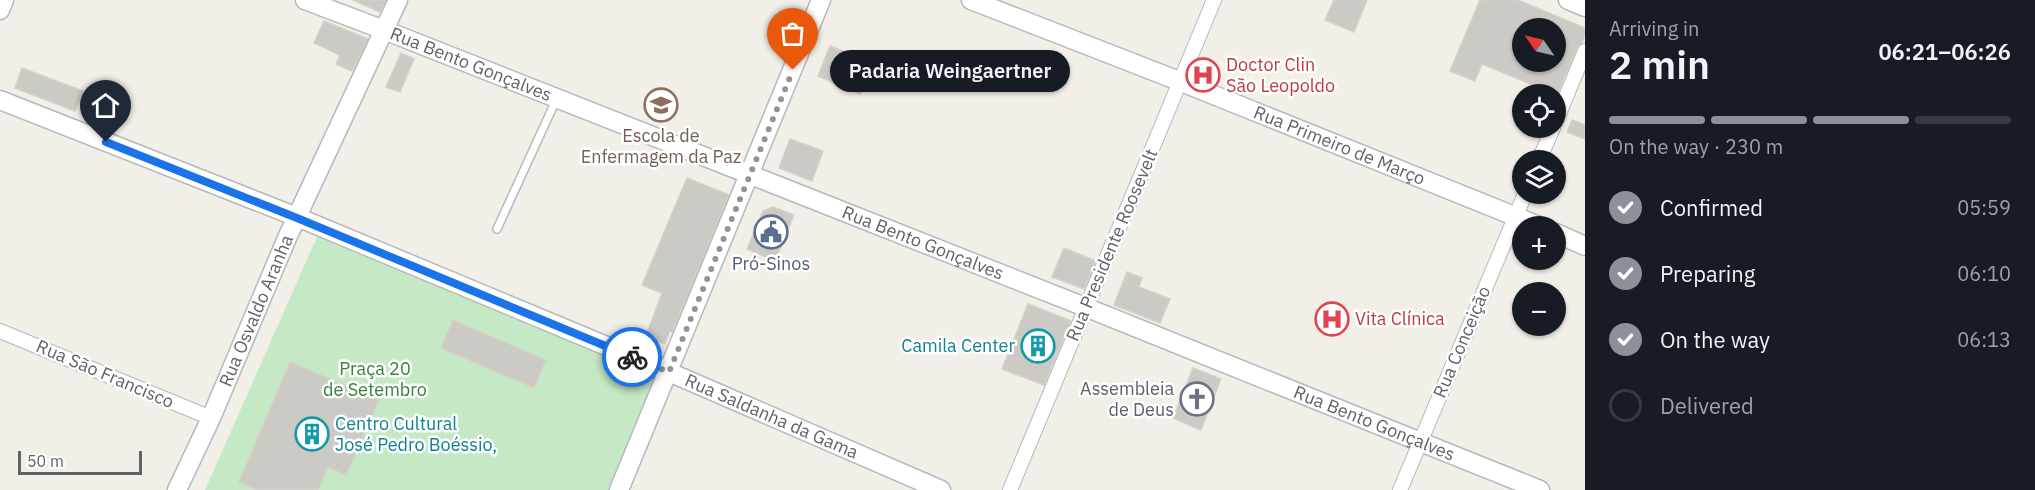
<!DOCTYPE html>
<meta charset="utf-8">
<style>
body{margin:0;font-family:"IBM Plex Sans",sans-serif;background:#20242c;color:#f1f3f6;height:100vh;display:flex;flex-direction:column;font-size:22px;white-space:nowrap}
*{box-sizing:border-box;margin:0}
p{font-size:20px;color:#9ea1a6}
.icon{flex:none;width:33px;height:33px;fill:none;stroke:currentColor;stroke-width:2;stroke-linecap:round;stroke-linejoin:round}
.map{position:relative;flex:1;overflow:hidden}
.side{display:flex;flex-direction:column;background:#171b24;width:450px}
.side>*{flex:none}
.needle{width:39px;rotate:304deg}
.controls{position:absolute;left:1512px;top:18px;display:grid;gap:12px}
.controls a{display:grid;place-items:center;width:54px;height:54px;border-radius:50%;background:#171b24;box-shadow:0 2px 4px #0004;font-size:30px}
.scale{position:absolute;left:18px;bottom:15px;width:124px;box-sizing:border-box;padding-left:6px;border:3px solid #5f6368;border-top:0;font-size:16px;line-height:21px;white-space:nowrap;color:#5f6368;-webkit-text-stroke:4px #fff;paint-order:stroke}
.pin{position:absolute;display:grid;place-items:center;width:51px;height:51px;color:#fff;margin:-62px -26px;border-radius:50% 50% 50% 0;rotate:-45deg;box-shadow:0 0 6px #0007}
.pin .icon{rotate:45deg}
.courier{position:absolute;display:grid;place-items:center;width:60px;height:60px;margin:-30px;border:4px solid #1a73e8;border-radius:50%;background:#fff;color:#222;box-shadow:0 2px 8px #0007}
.bubble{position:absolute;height:42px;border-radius:21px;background:#171b24;box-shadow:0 2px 4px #0004;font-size:20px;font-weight:600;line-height:42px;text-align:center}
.overview em{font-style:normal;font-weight:600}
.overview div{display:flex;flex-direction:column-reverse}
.overview{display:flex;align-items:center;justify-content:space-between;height:102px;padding:0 24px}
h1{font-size:39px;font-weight:600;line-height:45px}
.bar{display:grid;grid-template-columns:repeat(4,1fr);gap:9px 6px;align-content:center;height:72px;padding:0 24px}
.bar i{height:8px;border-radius:4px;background:#363941}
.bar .on{background:#8c9099}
.bar p{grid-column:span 4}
ol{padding:0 24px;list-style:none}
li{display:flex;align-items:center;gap:18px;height:66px}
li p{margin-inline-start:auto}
li .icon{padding:6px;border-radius:50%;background:#8c9099;color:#fff;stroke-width:4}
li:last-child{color:#9ea1a6}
li i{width:33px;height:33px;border:3px solid #363941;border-radius:50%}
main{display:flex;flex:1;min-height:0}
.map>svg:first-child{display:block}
.green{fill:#c5e8c5}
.building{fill:#cccac5;stroke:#d6d1c6;stroke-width:1.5;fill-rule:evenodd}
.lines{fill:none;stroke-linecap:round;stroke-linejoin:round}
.service-casing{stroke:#b5b8bc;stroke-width:10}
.minor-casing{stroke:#b5b8bc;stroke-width:16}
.tertiary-casing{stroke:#b5b8bc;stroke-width:21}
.service{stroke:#fff;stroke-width:7}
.minor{stroke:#fff;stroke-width:14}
.tertiary{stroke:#fff;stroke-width:18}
.done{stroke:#929495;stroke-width:6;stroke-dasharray:0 10.8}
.route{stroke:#1a73e8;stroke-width:8}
.labels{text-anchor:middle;stroke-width:5;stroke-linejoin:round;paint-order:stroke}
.street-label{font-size:18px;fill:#5f6368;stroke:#fff}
.health-label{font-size:18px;fill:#be3a42;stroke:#fff;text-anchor:start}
.education-label{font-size:18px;fill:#785e54;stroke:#fff}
.service-label{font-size:18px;fill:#4e5e75;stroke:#fff}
.culture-label{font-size:18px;fill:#0d838f;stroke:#fff;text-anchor:end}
.park-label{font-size:18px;fill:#348238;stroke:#fff}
.worship-label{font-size:18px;fill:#5b616d;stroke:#fff;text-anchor:end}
</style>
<main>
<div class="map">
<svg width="1585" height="490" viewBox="0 0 1585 490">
<rect width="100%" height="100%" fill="#f1efe8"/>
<!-- green -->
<path class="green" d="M317,237L662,379L616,490H205Z"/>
<!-- building -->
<path class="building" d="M353,0H386L380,12Z
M1334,0H1367L1354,32L1325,20Z
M1480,0H1518L1585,28V35L1582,43L1577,48L1557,95L1482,64L1475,81L1450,71ZM1522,28H1556V62H1522Z
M324,21L368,39L352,71L336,64L340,55L314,43Z
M830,46L873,63L860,94L818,76Z
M401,53L414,59L400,92L386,87Z
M22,68L83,91L75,111L15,88Z
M1572,120L1585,125V139L1567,132Z
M790,139L823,151L812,181L779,168Z
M687,178L729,195L672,332L670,331L665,344L646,336L662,293L642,285Z
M773,207L794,215L775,261L747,249L763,211Z
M1064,248L1096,261L1084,289L1052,277Z
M1127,272L1142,278L1139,287L1170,299L1160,323L1114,305Z
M1028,304L1071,321L1044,385L1002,369Z
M453,320L546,360L534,388L441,348Z
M290,362L379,400L346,475L328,467L318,490H257L239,482Z
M1193,368L1221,379L1201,430L1173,418Z"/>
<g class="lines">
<!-- service casing -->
<g class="service-casing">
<path id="service" d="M497,229L556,100"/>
</g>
<!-- minor casing -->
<g class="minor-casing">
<path id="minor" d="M1556,121L1585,51
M1539,160L1553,128
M0,331L211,418
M1010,490L1214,0
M1400,490L1525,194"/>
</g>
<!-- tertiary casing -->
<g class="tertiary-casing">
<g id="tertiary">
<path id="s1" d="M305,0L384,30L1085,307L1540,490"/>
<path id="s2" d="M971,0L1179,81L1539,226"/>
<path d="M1568,0L1585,7"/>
<path d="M0,10L4,0"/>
<path id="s3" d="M0,100L297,217L669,372L941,490"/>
<path d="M1556,233L1585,246"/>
<path id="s4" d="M177,490L211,418L287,238L398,0"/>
<path d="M619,490L821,0"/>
</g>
</g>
<!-- service -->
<use href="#service" class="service"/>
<!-- minor -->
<use href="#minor" class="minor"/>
<!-- tertiary -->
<use href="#tertiary" class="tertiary"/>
</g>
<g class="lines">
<!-- done -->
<path class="done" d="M632,357L669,372L793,70"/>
<!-- route -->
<path class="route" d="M106,142L297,218L632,357"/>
</g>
<!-- icons -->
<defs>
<g id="hospital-ring" transform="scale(1.725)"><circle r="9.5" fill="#fff" stroke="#e0444e" stroke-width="1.5"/><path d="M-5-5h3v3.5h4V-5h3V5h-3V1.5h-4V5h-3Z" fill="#e0444e"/></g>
<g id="school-ring" transform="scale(1.725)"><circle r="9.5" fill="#fff" stroke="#8d6e63" stroke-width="1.5"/><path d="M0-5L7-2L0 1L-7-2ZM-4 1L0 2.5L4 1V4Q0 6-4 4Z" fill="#8d6e63"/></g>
<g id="civic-ring" transform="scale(1.725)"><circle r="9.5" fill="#fff" stroke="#5c6f8a" stroke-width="1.5"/><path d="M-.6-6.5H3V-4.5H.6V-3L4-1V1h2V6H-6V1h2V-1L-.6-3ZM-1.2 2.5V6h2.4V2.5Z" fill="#5c6f8a"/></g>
<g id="building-ring" transform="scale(1.725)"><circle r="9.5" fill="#fff" stroke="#0f9aa8" stroke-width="1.5"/><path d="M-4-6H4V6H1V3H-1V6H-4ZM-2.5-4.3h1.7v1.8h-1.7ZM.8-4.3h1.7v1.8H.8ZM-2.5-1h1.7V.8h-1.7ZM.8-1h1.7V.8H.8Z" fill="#0f9aa8"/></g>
<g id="church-ring" transform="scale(1.725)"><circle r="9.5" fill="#fff" stroke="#6b7280" stroke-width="1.5"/><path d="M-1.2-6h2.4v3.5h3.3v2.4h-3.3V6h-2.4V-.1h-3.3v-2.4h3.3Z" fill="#6b7280"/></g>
</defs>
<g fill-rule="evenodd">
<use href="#hospital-ring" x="1203" y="75"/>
<use href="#school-ring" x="661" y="105"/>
<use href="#civic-ring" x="771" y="232"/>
<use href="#hospital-ring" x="1332" y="319"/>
<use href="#building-ring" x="1038" y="346"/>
<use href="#church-ring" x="1197" y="399"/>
<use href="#building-ring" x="312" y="434"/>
</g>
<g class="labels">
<!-- street labels -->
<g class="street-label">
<text dy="6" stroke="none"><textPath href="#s1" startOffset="178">Rua Bento Gonçalves</textPath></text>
<text dy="6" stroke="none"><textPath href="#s2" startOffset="396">Rua Primeiro de Março</textPath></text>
<text dy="6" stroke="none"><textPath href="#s1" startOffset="664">Rua Bento Gonçalves</textPath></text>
<text transform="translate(1112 245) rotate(-67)" y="6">Rua Presidente Roosevelt</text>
<text dy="6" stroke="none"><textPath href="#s4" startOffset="196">Rua Osvaldo Aranha</textPath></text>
<text transform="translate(1462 342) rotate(-67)" y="6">Rua Conceição</text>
<text transform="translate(105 374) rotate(23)" y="6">Rua São Francisco</text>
<text dy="6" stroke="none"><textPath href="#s3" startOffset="834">Rua Saldanha da Gama</textPath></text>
<text dy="6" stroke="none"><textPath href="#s1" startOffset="1150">Rua Bento Gonçalves</textPath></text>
</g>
<!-- health labels -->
<g class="health-label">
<text x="1226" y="71">Doctor Clin<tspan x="1226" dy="21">São Leopoldo</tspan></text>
<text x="1355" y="325">Vita Clínica</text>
</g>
<!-- education labels -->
<g class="education-label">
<text x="661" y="142">Escola de<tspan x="661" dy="21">Enfermagem da Paz</tspan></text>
</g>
<!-- service labels -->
<g class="service-label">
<text x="771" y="270">Pró-Sinos</text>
</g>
<!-- culture labels -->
<g class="culture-label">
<text x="1015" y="352">Camila Center</text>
<text x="335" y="430" text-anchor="start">Centro Cultural<tspan x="335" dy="21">José Pedro Boéssio,</tspan></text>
</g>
<!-- park labels -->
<g class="park-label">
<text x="375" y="375">Praça 20<tspan x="375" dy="21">de Setembro</tspan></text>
</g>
<!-- worship labels -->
<g class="worship-label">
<text x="1174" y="395">Assembleia<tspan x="1174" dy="21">de Deus</tspan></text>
</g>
</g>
</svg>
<div class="controls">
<a><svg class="needle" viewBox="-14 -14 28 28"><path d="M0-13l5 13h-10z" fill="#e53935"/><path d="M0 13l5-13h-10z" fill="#9ea1a6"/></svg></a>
<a><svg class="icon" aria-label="locate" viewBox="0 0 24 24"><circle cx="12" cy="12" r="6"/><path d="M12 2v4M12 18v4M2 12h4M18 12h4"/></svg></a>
<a><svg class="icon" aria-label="layers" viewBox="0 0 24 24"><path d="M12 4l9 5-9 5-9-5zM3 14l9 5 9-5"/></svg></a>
<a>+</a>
<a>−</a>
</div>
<div class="scale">50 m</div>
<div class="pin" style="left:793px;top:70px;background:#ea580c"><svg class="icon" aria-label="bag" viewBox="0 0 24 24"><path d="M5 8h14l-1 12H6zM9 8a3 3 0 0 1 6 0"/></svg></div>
<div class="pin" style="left:106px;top:142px;background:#1f2937"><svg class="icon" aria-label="home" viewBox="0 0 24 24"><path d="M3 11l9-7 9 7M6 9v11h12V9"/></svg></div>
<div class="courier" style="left:632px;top:357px"><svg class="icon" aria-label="bike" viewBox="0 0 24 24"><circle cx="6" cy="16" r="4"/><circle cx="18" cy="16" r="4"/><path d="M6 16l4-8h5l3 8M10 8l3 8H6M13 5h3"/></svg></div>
<div class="bubble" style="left:830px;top:50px;width:240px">Padaria Weingaertner</div>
</div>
<section class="side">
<div class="overview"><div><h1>2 min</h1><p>Arriving in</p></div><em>06:21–06:26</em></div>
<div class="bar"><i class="on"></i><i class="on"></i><i class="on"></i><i></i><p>On the way · 230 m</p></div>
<ol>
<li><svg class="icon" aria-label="check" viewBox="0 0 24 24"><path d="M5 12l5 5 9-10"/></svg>Confirmed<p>05:59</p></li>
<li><svg class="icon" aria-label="check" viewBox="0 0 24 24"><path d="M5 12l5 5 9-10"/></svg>Preparing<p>06:10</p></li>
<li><svg class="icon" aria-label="check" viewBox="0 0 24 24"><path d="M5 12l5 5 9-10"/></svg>On the way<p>06:13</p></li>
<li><i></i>Delivered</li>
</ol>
</section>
</main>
